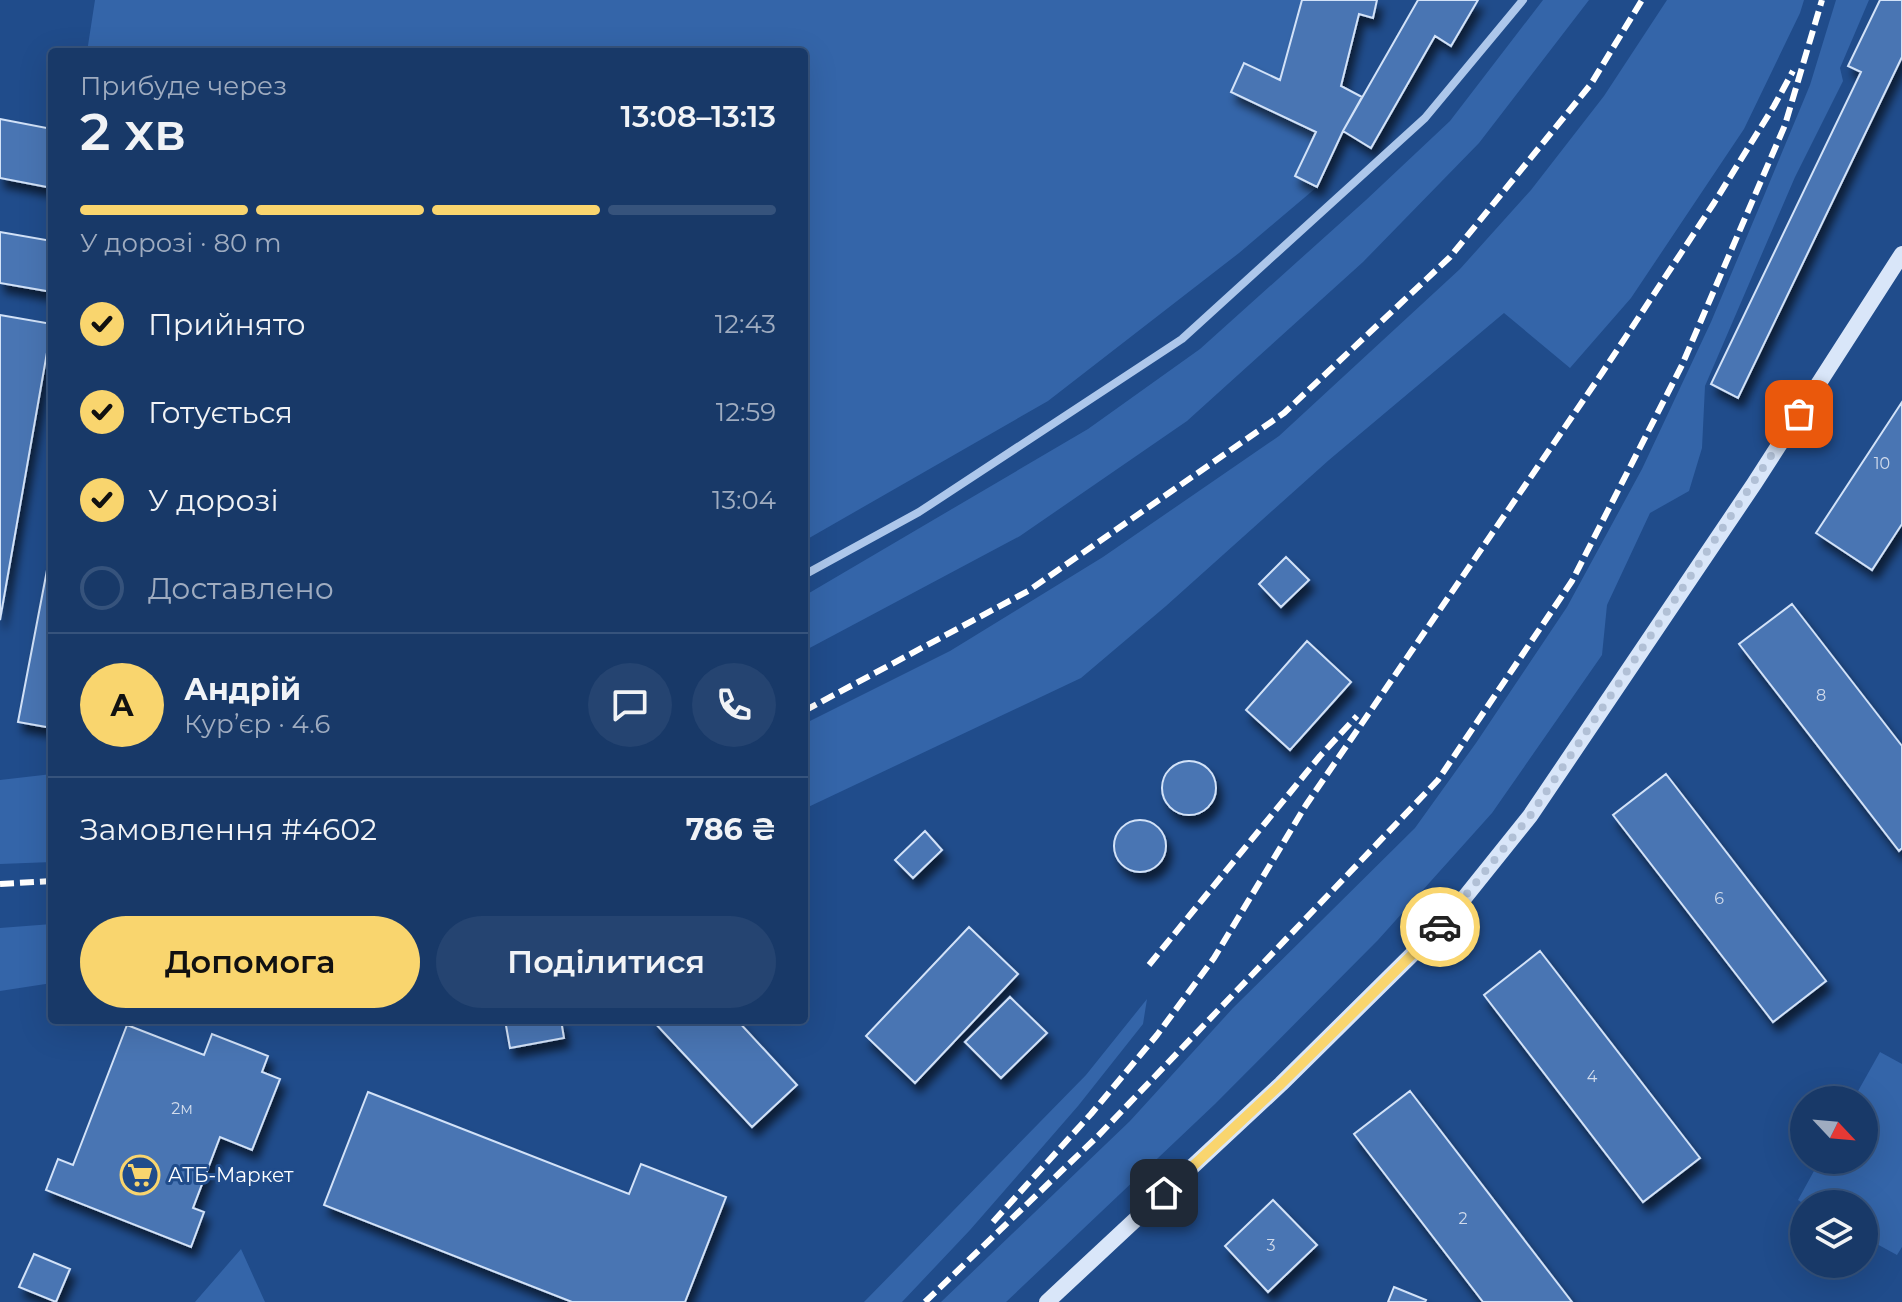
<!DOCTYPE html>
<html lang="uk">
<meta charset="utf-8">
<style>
body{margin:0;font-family:Montserrat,sans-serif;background:#254471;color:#f1f3f6;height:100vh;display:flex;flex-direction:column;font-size:30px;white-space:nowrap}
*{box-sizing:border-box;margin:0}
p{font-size:26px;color:#9facc0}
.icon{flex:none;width:44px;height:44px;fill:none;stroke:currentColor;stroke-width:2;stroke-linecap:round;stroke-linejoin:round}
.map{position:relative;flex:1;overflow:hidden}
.drawer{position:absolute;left:48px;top:48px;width:760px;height:976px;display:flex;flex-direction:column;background:#183968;border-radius:8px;box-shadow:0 8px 32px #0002,0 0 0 2px #36537c}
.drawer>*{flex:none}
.needle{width:52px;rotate:116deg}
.controls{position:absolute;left:1790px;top:1086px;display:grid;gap:16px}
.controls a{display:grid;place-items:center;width:88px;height:88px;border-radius:50%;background:#183968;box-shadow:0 8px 32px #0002,0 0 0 2px #36537c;font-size:40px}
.pin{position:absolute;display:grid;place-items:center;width:68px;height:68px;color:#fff;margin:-34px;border-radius:16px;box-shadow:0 4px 12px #0006}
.courier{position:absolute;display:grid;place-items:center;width:80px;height:80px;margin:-40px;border:6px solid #f9d56e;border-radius:50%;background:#fff;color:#222;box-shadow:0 2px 10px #0007}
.overview em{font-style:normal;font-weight:600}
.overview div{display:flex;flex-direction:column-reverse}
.overview{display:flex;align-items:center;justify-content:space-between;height:136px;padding:0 32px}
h1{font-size:52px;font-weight:600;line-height:60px}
.bar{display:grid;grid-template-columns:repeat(4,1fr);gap:12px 8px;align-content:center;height:96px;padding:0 32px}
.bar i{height:10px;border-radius:6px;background:#36537c}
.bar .current{background:#f9d56e}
.bar p{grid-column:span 4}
.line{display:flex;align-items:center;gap:20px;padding:0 32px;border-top:2px solid #36537c}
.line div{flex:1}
.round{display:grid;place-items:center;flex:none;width:84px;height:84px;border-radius:42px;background:#254471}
ol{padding:0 32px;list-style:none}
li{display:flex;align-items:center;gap:24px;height:88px}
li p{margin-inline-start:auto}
li .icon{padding:8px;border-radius:50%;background:#f9d56e;color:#111;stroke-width:4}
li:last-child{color:#9facc0}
li i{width:44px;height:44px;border:4px solid #36537c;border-radius:50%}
.button{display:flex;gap:16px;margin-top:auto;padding:16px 32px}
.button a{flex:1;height:92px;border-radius:48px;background:#f9d56e;color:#111;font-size:32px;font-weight:600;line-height:92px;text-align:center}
.button a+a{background:#254471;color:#f1f3f6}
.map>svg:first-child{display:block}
.green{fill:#3465a9}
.building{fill:#4975b3;stroke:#d2e2f8;stroke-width:2;filter:url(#shadow)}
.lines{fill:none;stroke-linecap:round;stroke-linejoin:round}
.minor{stroke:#adc7eb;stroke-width:8}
.secondary{stroke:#d9e6f9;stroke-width:16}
.rail{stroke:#fff;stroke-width:6;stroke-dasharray:14 6;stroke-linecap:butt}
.done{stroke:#b1c0d6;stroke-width:8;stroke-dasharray:0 14.4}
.route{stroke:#f9d56e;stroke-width:10}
.labels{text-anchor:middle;stroke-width:6;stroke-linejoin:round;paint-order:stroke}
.number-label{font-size:16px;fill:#d2dcec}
.poi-label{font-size:20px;fill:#fff;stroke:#204c8b;text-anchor:start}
</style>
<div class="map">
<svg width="1902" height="1302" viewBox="0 0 1902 1302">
<defs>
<filter id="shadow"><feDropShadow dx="5" dy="9" stdDeviation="4" flood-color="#0009"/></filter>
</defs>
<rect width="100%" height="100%" fill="#204c8b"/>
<!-- green -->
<path class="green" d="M95,0H1302L1280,80L1244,64L1231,92L1316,132L1295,176L1317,187L1239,253L1048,401L804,541V52H87Z
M1543,0H1589L1479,143L1363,262L1187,421L1020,536L804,651V596L1088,429L1200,349L1366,200L1450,121Z
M1667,0H1804L1800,13L1744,129L1631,298L1570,368L1504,313L1329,460L1166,606L1081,678L804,809V724L950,651L1103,557L1279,436L1460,269L1531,190L1604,96Z
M1836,0H1869L1840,68L1843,81L1795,177L1705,386L1702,448L1689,491L1650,513L1607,605L1602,655L1492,813L1378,940L1215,1104L1006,1302H941L1130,1121L1233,1008L1415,828L1476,743L1567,607L1642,469L1711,322L1761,203L1810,85Z
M52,774V862L0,864V780Z
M52,924V983L0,991V928Z
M1147,999L1143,1024L1078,1106L970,1230L902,1302H864L1086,1075Z
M1880,1052L1902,1064V1247L1897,1255L1864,1237V1204H1804L1798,1200L1820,1160H1864V1100H1853Z
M241,1249L265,1302H195Z"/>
<!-- building -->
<path class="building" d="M1302,0H1377L1373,18L1359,14L1341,86L1362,97L1343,131L1317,187L1295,176L1316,132L1231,92L1244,63L1280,80Z
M1418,0H1478L1451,46L1435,36L1371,148L1343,131Z
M1880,0H1902V57L1738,398L1711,384L1861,72L1848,66Z
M0,119L52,129V188L0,178Z
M0,232L52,241V292L0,283Z
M0,315L52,324L0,620Z
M1902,402V524L1872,570L1816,533Z
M52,544V728L18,722Z
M1286,557L1309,580L1281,607L1259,584Z
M1792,604L1902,746V848L1899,851L1739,644Z
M1307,641L1351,682L1290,750L1246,710Z
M1162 788a27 27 0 1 1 54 0a27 27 0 1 1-54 0Z
M1666,774L1826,981L1773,1022L1613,815Z
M1114 846a26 26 0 1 1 52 0a26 26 0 1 1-52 0Z
M925,831L942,850L913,878L895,860Z
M969,927L1018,974L915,1083L866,1036Z
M1540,951L1700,1158L1643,1202L1484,995Z
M1010,997L1047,1033L1001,1078L965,1042Z
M505,1020H561L564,1038L510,1048Z
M652,1020H737L797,1085L752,1127Z
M127,1025L204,1055L212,1034L268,1056L262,1072L280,1079L252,1150L220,1137L193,1208L204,1212L191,1247L46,1190L58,1159L73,1165Z
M1410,1091L1572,1302H1483L1354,1134Z
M368,1092L629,1194L641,1164L726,1197L685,1302H572L324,1205Z
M1273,1200L1317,1245L1268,1292L1225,1246Z
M34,1254L70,1269L56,1302L19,1287Z
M1394,1287L1426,1300L1425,1302H1388Z"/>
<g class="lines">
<!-- minor -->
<path class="minor" d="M804,575L919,512L1182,339L1425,118L1523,0"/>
<!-- secondary -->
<path class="secondary" d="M1047,1302L1281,1084L1445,922L1530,816L1754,484L1902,254"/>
<!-- rail -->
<path class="rail" d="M804,711L1028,591L1284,413L1450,257L1591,84L1642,0
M0,884L52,881
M1149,965L1320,756L1357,716
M993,1222L1091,1114L1157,1035L1214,958L1306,805L1602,373L1714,203L1774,106L1793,71
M925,1302L1098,1136L1438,780L1572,581L1682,365L1785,125L1822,0"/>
</g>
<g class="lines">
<!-- done -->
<path class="done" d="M1440,927L1530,816L1799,414"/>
<!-- route -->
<path class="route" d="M1164,1193L1281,1084L1440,927"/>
</g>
<!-- icons -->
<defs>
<g id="supermarket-ring" transform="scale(2)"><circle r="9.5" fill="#204c8b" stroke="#f9d56e" stroke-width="1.5"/><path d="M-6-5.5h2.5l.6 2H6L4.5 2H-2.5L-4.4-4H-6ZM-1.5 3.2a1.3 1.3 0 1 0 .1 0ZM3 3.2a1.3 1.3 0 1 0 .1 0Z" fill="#f9d56e"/></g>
</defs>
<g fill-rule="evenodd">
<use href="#supermarket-ring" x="140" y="1175"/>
</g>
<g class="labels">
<!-- number labels -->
<g class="number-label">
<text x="1882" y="469">10</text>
<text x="1821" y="701">8</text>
<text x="1719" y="904">6</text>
<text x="1592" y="1082">4</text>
<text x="182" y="1114">2м</text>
<text x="1463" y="1224">2</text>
<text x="1271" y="1251">3</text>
</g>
<!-- poi labels -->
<g class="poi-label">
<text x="168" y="1182">АТБ-Маркет</text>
</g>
</g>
</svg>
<div class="controls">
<a><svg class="needle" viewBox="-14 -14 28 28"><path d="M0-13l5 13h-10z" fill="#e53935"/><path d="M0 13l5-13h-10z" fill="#9facc0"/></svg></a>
<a><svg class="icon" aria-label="layers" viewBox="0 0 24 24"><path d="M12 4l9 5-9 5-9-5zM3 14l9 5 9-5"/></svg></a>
</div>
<div class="pin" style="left:1799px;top:414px;background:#ea580c"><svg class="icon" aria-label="bag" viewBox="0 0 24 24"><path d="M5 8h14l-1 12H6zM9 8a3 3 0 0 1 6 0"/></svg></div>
<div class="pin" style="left:1164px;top:1193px;background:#1f2937"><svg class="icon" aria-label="home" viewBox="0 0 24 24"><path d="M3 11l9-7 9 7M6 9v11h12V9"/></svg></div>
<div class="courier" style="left:1440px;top:927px"><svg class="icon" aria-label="car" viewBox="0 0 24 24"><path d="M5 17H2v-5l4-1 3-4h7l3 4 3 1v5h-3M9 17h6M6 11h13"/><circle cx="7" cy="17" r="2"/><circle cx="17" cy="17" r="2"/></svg></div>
<section class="drawer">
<div class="overview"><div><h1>2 хв</h1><p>Прибуде через</p></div><em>13:08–13:13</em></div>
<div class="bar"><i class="current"></i><i class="current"></i><i class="current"></i><i></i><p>У дорозі · 80 m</p></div>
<ol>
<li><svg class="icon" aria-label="check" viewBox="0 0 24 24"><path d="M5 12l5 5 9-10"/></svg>Прийнято<p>12:43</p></li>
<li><svg class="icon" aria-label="check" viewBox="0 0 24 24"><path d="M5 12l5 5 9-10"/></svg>Готується<p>12:59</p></li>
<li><svg class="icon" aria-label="check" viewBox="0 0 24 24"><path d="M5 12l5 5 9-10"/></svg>У дорозі<p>13:04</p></li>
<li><i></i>Доставлено</li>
</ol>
<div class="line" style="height:144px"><b class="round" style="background:#f9d56e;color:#111">А</b><div><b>Андрій</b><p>Кур’єр · 4.6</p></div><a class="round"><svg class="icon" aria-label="chat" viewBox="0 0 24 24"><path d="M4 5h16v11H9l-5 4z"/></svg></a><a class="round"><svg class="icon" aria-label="phone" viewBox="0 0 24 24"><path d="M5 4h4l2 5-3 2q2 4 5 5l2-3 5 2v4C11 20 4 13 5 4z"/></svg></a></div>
<div class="line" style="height:104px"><div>Замовлення #4602</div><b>786 ₴</b></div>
<div class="button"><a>Допомога</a><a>Поділитися</a></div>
</section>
</div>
